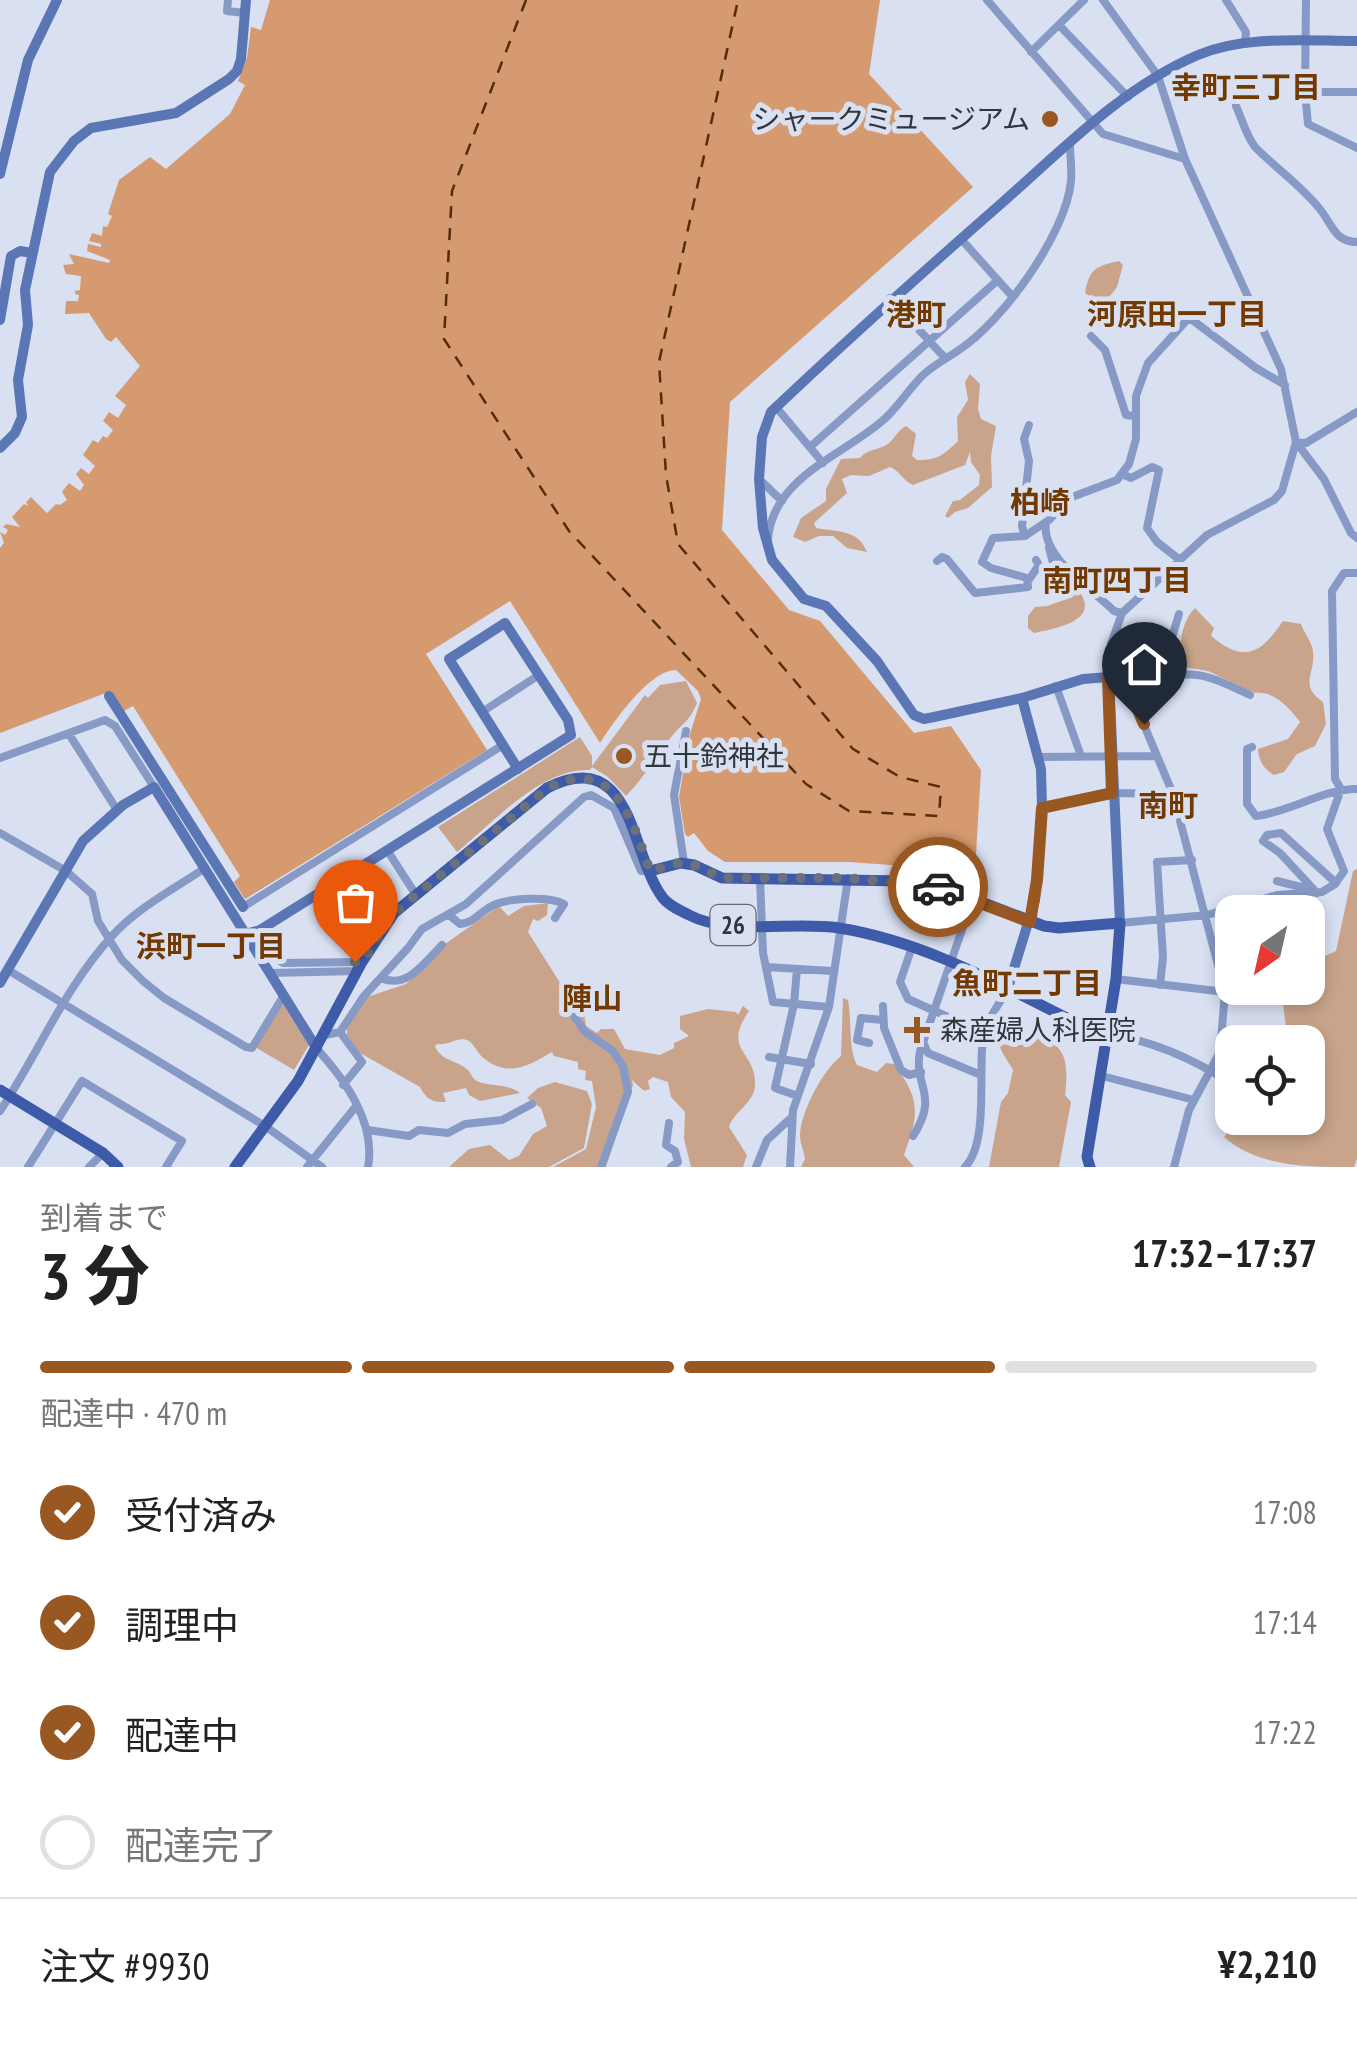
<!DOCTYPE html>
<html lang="ja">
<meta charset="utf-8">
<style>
body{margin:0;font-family:"PT Sans Narrow","Noto Sans JP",sans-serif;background:#f6f6f6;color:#222;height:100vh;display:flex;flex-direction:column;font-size:38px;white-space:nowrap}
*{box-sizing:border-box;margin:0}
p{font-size:32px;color:#767676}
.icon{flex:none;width:55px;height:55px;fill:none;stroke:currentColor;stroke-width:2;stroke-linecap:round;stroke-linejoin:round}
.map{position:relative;height:1167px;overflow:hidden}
.details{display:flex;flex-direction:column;background:#fff;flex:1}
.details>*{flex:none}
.needle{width:65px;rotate:214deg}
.fabs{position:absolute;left:1215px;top:895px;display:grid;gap:20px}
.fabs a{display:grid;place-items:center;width:110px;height:110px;border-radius:20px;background:#fff;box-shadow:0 5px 15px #0003;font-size:50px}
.pin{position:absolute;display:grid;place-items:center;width:85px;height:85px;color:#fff;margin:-102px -42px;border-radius:50% 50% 50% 0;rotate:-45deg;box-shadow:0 0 10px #0007}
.pin .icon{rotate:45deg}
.courier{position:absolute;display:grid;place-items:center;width:100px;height:100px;margin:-50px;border:8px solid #995822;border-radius:50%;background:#fff;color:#222;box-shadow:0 2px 12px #0007}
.headline em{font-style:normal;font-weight:800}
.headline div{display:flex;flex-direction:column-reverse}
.headline{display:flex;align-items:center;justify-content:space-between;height:170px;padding:0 40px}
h1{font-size:65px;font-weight:800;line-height:75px}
.bar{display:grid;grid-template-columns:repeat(4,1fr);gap:15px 10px;align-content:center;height:120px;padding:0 40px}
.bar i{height:12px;border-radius:8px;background:#e0e0e0}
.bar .on{background:#995822}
.bar p{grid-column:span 4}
.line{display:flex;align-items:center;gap:25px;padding:0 40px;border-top:2px solid #e0e0e0}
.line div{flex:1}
ol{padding:0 40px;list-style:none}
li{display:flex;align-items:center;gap:30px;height:110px}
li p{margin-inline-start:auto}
li .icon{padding:10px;border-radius:50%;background:#995822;color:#fff;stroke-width:4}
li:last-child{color:#767676}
li i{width:55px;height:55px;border:5px solid #e0e0e0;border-radius:50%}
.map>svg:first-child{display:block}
.green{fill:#c9a48b}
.water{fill:#d59a6f}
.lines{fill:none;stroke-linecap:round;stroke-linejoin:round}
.ferry{stroke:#552d0c;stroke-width:2.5;stroke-dasharray:12 10;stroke-linecap:butt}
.street{stroke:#869ac5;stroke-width:8}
.secondary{stroke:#5b76b5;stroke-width:10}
.primary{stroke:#3d5ba9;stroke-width:11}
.done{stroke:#6b717c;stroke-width:10;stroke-dasharray:0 18}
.route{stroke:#995822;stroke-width:12}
.poi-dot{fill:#995822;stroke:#d8e0f2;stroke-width:4}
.labels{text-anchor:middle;stroke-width:10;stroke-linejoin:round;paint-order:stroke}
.shield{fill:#d8e0f2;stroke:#636873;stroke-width:2.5}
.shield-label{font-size:25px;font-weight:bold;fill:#31353c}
.poi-label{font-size:28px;fill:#31353c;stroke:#d8e0f2;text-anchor:start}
.neighbourhood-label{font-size:30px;font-weight:bold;fill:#723a00;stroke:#d8e0f2}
</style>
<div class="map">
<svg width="1357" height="1167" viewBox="0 0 1357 1167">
<rect width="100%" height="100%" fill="#d8e0f2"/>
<!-- green -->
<path class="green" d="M1119,261L1123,265L1117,287L1103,305L1085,293C1089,268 1097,266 1119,261Z
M970,374L980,384L978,409L981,419L996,426L991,456L992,487L968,508L955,512L948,518L945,516L953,501L960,500L979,485L980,475L971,462L970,452L965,465L913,485C903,481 901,472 890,467L869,476L851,475L842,479L847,493L814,523L816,528C837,532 858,529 867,552L847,548L833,536H819L805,542L793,537L801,518L826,501V489L841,459L860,458C868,448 879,451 889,443C896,437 897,431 906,426L916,434L912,456L917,460C936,461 944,455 958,441L957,417L968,400L965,382Z
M1074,585C1106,619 1060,628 1034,633L1028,628V616L1035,607L1047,606L1073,597Z
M1195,608L1214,628L1211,636C1244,663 1260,655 1283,621L1301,624C1304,632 1310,640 1312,647C1319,671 1296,684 1323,702L1326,724L1315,746L1297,754L1284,772L1274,775C1264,769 1259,762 1258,749L1288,739L1300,722C1289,708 1275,691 1255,693L1208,671L1184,667C1177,649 1181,622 1195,608Z
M686,681L697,703C688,724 684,721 672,736C656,756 644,778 626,796L608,777L592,767L590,770C541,768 494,822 457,852L438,827L580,737L592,756V766L645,695L648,698L660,685Z
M1357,869V1159L1354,1167C1308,1167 1258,1167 1224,1137L1238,1118H1308V1042H1288L1283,1004L1270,988H1308V961L1310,963L1336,951L1353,871Z
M548,903L547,915L538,921L533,919L528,932L562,986L561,990L584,1013L586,1026L597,1033L601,1029H614L625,1049L660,1055L674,1048V1043L689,1036L680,1029V1016L708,1009L736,1012L738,1015L743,1006L749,1011C721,1052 757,1050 755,1086C754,1103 734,1111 729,1127L747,1155L743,1167H691L684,1139L685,1112L671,1097L668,1082L653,1077L648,1081L650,1089L644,1091L632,1080L633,1085L606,1167H553L586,1149L596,1107L592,1081L585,1080L586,1071L578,1069V1062L554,1056L552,1052C530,1065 508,1078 485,1059C478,1055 475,1045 469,1041C459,1035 449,1046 437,1044L435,1047C443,1062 457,1060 468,1070C473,1076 472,1079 479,1082C493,1087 507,1083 520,1093L480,1101L469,1095L466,1088L443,1093L446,1102C432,1102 427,1100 420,1087L360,1053L347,1035V1028L367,997L406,984L445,944L499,906L508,916L524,906Z
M843,998L848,1000C852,1020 848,1049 857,1065L877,1072L886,1063L894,1064C921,1100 919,1114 904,1155L914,1167H801L805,1159C804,1152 800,1143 800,1135C801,1111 823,1070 841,1056Z
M283,1004L309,1045L294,1070L255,1047Z
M1004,1025C1046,1045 1073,1032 1065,1095L1071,1102L1059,1167H989L1001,1102L1008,1093L1013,1070C1005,1055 990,1041 1004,1025Z
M555,1082L587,1091L592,1104L584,1148L549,1167H449L469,1149L490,1145L509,1160L519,1156L533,1134L547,1126L541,1108L527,1098L538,1088Z"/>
<!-- water -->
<path class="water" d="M270,0H880L869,74L973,187L730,402L722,530L789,610L820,621L914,733L951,726L981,770L975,871L849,862H725L708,851L694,833L688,837L685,834L679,797L690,734L701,699L698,691L676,670C650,670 615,720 600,743L510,601L426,654L487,750L245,899L234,882L240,876L133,706L124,711L111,691L0,733V548L4,543L0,532L5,535L8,530L3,527L6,524L20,527L12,517L24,504L28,506L26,502L31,497L47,513L56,504L60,505L67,500L62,492L69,483L80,491L84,485L76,474L81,468L89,474L95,466L83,455L93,440L98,443L103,436L107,438L113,430L103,421L109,412L118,418L126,405L115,396L140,366L116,337L111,342L106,339L89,313L65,314L66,301H78L79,295L75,294V291L80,290L81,276L66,274L63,265L74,264L69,254L109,263L110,260L87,251L88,244L101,247V244L89,241L92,233L102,236L103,226L107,227L112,216L108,214L119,180L150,157L166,169L230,114L245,85L238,81L247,58L251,27L261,30Z"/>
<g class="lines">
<!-- ferry -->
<path class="ferry" d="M526,0L452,191L444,339L569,531L806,784L849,811L939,816L941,787L900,777L853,749L678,544L666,475L659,362L738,0"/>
<!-- street -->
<path class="street" d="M228,0L227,11L245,13
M987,0L1103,134L1185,159
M1103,0L1158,76L1185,159L1281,369L1296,442L1282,491L1274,500L1207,535L1122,613L1111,644L1109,677H1120L1126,682L1173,794L1225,992L1220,1052L1189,1110L1174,1167
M1226,0L1246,32L1245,44
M1306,0L1305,92H1357
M1059,25L1128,97
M1031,52L1084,0
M1305,92L1308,124L1357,148
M1236,106C1242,119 1247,138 1256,148C1277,169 1300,185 1319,208C1332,223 1334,242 1357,242
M961,239L1012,296
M890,298L944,357
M1091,336L1105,350L1126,415L1134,416
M776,407L823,463
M1296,442L1324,479L1351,533L1357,538
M1296,442L1306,443L1357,412
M810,447L998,280
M1122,474L1131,478L1152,467L1159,470L1147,528L1157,542L1180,560
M760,480L782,501
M1046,522C1040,557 1092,589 1114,611L1122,613
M1025,536L1022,526L1029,461L1024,439L1029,425
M768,539C773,478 841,456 881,422C897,409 907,391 922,376C933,365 946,359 959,350C1003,321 1066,234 1071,181C1072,169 1070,155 1070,143
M1049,548L1058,582
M937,561L942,557L947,559L975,593L1028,587L1027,578L991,568L982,562L993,538L1025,536L1049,520L1072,497L1117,480L1129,464L1136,439V396L1148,363L1186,321L1191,319L1256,368L1285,385
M1028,581L1039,565L1036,560
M1111,644L1151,651L1169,647L1179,614
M1056,686L1081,756
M1132,693C1190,668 1193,668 1250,695
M482,712L539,675
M69,734L117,810
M1252,747L1247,749V804L1256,816C1291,812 1323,789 1357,789
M1038,757L1157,756
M0,758L105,720L115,726L154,787
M1042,808L1112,793L1173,794
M0,833L66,871L92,894L98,921L122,960L143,981L164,998L246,1047L252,1048L284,995
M387,850L416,895
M684,863L674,795L686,731
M760,879L763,953L773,1002L829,1007
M1277,881L1313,890
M1317,893L1280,853L1263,841L1267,835L1281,833L1336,883
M243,907L503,745
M449,915L460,924C475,923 482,909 496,904C512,898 550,896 564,904L555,918
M1120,923L1207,915L1277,895L1322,892L1335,884L1344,871L1327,829L1341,789L1335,779L1332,591L1344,573H1357
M260,930L273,956L283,963L362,962
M912,947L900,982L908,999L984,1033
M766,967L832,971
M797,969L794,1004L775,1088L798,1096
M8,970L265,1126L322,1167
M270,973L357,971
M381,978C407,990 426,961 442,945
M1116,979L1225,992
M1160,985L1163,957L1157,862L1192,860
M563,1000L585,1032L612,1050L623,1066L628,1092L601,1167
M883,1006L884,1028L901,1070L909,1075L921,1072
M340,1032L362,1062L343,1085
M1108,1034C1153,1041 1194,1059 1232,1084
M325,1035L340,1032L364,996L408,948L422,929L466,904L584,797L591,795L614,808L641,871H650
M869,1043L857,1040L861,1018L883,1020
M924,1044L928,1053L981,1075
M317,1049C346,1081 376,1123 368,1167
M769,1057L811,1064
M1102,1076L1194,1100
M0,1111C38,1054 65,987 112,936C137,908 174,889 205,868
M669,1123L666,1145L675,1151L678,1162L671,1167
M368,1130L409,1136L419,1130L448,1133L465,1124L502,1120L532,1104
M913,1136C940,1094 913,1087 920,1051L973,898
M28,1167L82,1081L182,1141L166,1167
M89,1167L103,1153
M307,1167L357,1105
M756,1167L767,1140L791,1118
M790,1167L793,1110L829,1007L848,878
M965,1167C989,1143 978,1071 983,1037C986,1021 1000,1003 1008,988"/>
<!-- secondary -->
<path class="secondary" d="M0,174L28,60L57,0
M0,320L11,256L20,251L32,253
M0,448L15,433L22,417L18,380L28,325L25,290L50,172L74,141L91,128L176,113L229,79L237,71L241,59L246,0
M109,696L243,907
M1022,698L1083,679L1109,677L1120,923
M245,934L260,930L571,735L568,720L505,623L449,659L518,769
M0,983L83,841L123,805L154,787L317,1049
M1008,988L1035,900L1042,808L1041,769L1022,698L934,717L924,719L914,715L877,661L826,606L804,599L772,560L763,528L759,479L762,437L771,412C847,340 924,271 1003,202C1063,149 1123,87 1198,55C1246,35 1306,41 1357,41"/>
<!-- primary -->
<path class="primary" d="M650,871L681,863L694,865L722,878L905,881L945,888L1044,926L1059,928L1120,923L1116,979L1087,1157L1090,1167
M0,1090L103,1153L118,1167
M235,1167L298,1081L362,962L394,913L547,788C634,744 630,856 663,898C670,907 680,910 689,915C729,936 793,921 839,928C928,942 1005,988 1085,1027L1108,1034"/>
</g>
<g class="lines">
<!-- done -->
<path class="done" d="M355,962H362L394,913L548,788C615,754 632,821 650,871L680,863L694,865L722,878H848L938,887"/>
<!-- route -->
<path class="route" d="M938,887L1030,922L1037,880L1042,808L1112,793L1108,677H1120L1126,682L1144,724"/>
</g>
<!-- markers -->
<g class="poi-dot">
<circle cx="1050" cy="119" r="10"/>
<circle cx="624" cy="756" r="10"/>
<path d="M912 1015h10v10h10v10h-10v10h-10v-10h-10v-10h10z"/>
</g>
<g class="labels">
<!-- shield labels -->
<rect class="shield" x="710.5" y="905" width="45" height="40" rx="8"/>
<g class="shield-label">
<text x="733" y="934">26</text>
</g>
<!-- poi labels -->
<g class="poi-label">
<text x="1030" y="129" text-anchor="end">シャークミュージアム</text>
<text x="644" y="766">五十鈴神社</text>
<text x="940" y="1040">森産婦人科医院</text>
</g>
<!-- neighbourhood labels -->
<g class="neighbourhood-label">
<text x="1246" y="98">幸町三丁目</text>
<text x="916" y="325">港町</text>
<text x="1177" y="325">河原田一丁目</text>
<text x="1040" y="513">柏崎</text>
<text x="1117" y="591">南町四丁目</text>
<text x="1168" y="816">南町</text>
<text x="211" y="957">浜町一丁目</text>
<text x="1027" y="994">魚町二丁目</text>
<text x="592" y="1009">陣山</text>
</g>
</g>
</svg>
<div class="fabs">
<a><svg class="needle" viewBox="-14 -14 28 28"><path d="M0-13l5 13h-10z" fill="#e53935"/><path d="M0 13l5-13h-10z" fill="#767676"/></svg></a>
<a><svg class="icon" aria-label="locate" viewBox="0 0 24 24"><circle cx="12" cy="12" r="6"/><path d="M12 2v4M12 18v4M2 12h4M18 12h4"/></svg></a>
</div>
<div class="pin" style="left:355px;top:962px;background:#ea580c"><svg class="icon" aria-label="bag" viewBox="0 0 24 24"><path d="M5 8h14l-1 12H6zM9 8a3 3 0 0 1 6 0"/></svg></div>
<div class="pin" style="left:1144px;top:724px;background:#1f2937"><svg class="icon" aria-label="home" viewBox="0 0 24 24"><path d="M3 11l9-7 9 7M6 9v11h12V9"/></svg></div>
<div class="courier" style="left:938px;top:887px"><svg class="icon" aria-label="car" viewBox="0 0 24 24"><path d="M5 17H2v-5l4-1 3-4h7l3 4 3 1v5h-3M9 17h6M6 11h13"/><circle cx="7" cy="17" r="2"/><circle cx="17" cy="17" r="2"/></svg></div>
</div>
<section class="details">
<div class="headline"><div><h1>3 分</h1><p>到着まで</p></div><em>17:32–17:37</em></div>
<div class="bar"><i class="on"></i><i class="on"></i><i class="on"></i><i></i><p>配達中 · 470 m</p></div>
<ol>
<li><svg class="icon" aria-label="check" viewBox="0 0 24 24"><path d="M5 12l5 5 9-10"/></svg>受付済み<p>17:08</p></li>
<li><svg class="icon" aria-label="check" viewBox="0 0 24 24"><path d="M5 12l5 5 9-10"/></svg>調理中<p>17:14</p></li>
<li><svg class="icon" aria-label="check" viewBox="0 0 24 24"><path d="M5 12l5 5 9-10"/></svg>配達中<p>17:22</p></li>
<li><i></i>配達完了</li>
</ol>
<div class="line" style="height:130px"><div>注文 #9930</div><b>¥2,210</b></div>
</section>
